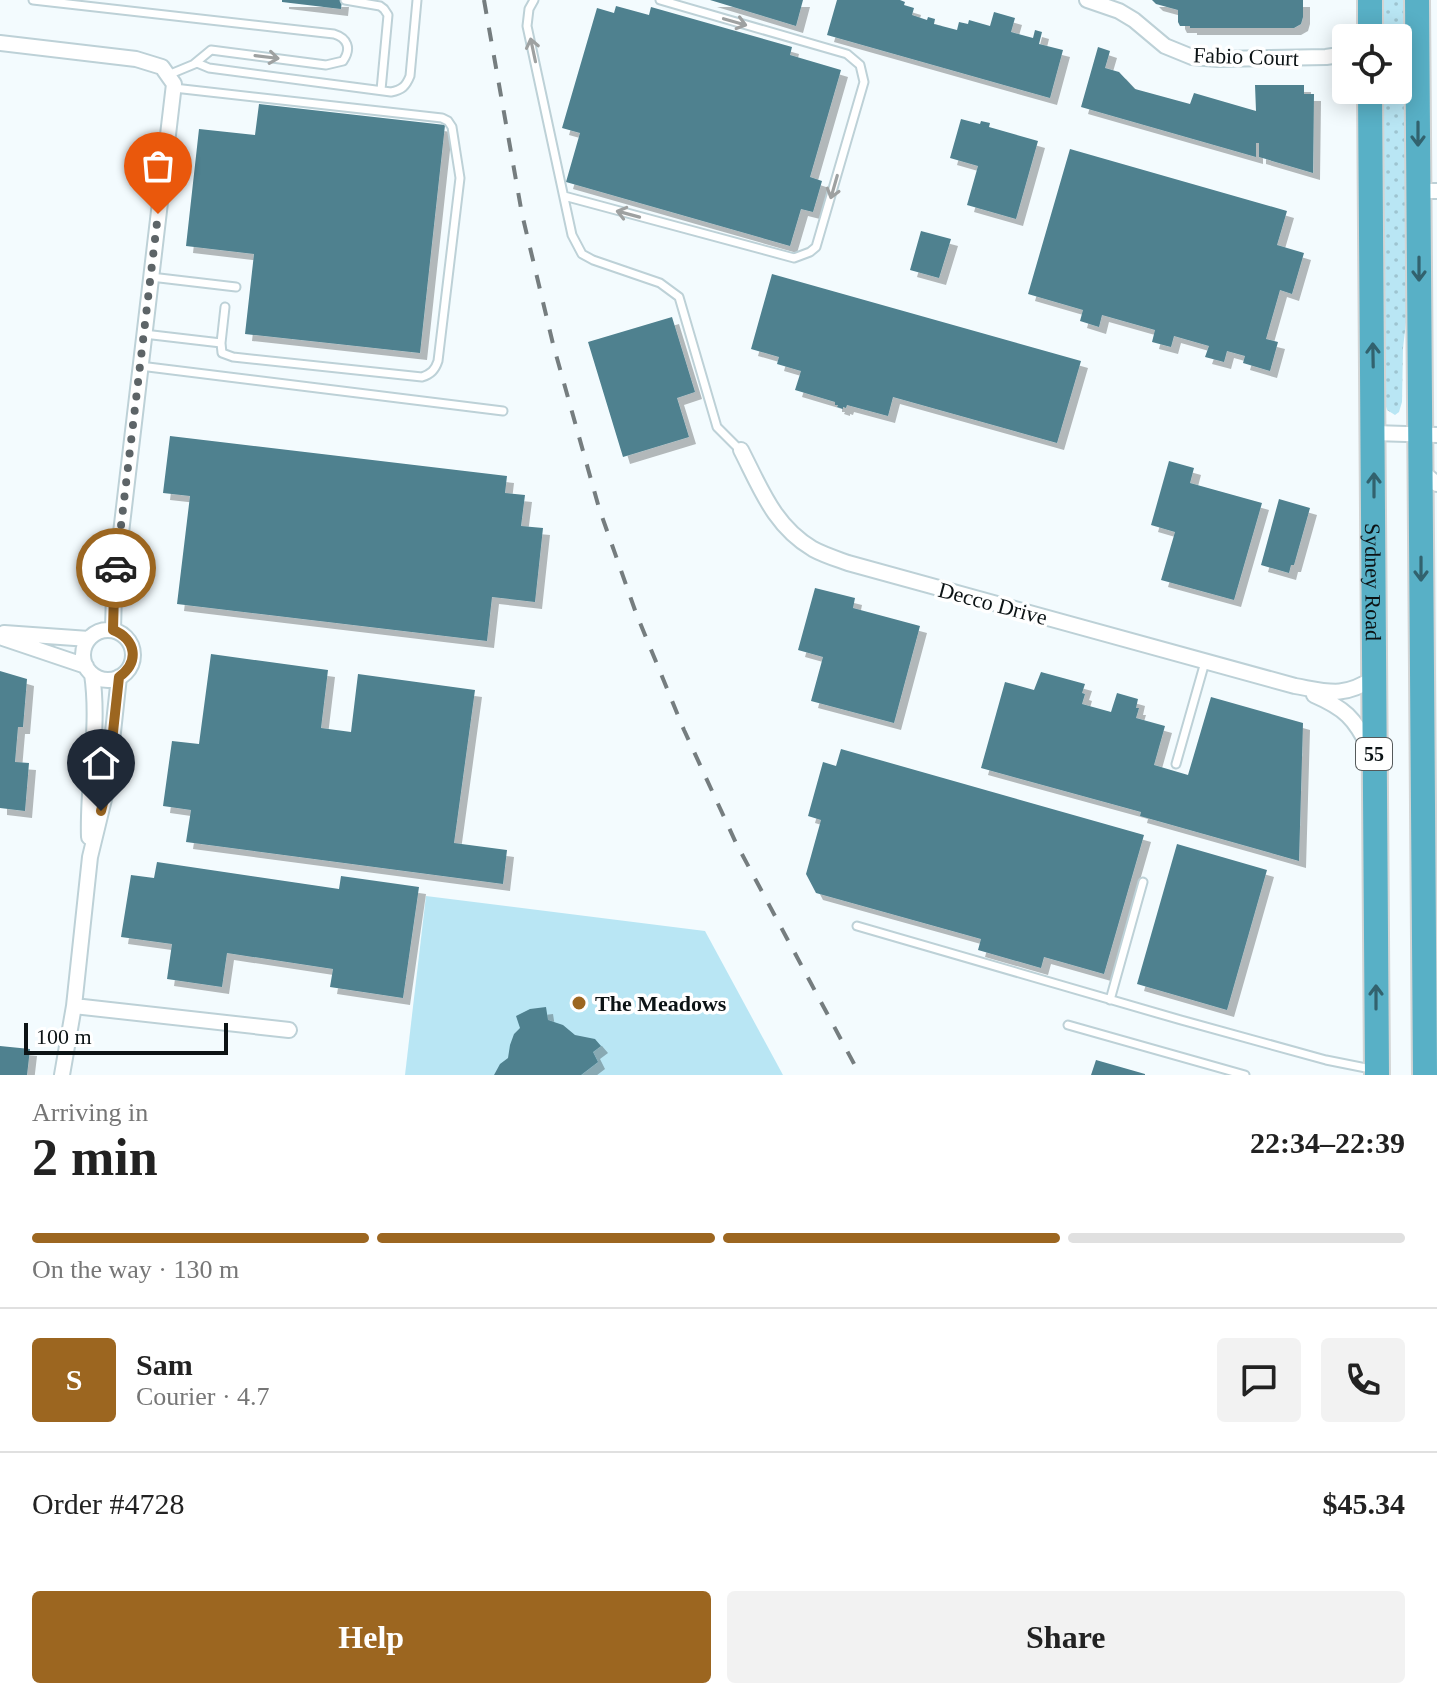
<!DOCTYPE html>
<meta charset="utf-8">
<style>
body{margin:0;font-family:"Times New Roman",serif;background:#f2f2f2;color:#222;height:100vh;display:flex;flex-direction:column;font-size:30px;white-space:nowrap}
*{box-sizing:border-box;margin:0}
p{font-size:26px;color:#767676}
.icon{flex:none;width:44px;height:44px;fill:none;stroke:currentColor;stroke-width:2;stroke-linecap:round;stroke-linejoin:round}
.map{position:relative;height:1075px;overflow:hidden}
.details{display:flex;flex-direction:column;background:#fff;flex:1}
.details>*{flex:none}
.controls{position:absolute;left:1332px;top:24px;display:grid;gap:16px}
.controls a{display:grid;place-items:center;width:80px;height:80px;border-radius:8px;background:#fff;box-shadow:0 4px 20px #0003;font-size:40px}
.scale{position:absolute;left:24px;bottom:20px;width:204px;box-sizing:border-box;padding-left:8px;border:4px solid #0c1315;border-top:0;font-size:22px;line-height:28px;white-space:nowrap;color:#0c1315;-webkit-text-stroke:6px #fff;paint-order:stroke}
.pin{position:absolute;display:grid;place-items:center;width:68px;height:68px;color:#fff;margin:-82px -34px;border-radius:50% 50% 50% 0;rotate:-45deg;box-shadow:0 0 8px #0007}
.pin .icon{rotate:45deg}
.courier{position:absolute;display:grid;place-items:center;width:80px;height:80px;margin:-40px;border:6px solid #9c6620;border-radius:50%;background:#fff;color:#222;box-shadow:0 2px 10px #0007}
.head em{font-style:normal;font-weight:600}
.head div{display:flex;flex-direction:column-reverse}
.head{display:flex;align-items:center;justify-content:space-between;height:136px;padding:0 32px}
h1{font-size:52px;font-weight:600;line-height:60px}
.bar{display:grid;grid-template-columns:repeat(4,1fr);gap:12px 8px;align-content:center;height:96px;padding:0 32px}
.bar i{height:10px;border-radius:6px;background:#e0e0e0}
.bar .current{background:#9c6620}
.bar p{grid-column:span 4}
.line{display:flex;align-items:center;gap:20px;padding:0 32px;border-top:2px solid #e0e0e0}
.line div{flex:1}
.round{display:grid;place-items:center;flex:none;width:84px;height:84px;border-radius:8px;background:#f2f2f2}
.cta{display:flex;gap:16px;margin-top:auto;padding:16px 32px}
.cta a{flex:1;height:92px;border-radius:8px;background:#9c6620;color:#fff;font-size:32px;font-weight:600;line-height:92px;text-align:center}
.cta a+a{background:#f2f2f2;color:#222}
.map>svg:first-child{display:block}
.grass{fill:url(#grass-dots)}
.pitch{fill:#b9e6f4}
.building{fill:#4f818f;filter:url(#shadow)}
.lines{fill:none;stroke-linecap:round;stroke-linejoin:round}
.service-casing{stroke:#bdd1d7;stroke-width:11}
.minor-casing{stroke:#bdd1d7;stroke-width:18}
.trunk-casing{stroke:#d3d5d5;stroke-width:28}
.service{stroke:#fff;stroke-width:7}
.minor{stroke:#fff;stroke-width:14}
.trunk{stroke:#58b0c6;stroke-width:24}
.rail{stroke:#757d7f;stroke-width:4;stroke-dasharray:14 14;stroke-linecap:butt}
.oneway{stroke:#9ea1a1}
.oneway2{stroke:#32626e}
.done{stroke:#5d6467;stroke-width:8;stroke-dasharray:0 14.4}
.route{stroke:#9c6620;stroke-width:10}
.poi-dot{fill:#9c6620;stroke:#fff;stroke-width:3}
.labels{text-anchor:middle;stroke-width:7;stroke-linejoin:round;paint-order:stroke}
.shield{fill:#fff;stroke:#555a5b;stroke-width:2}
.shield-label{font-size:20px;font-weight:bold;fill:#0c1315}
.street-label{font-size:22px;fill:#0c1315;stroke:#fff}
.poi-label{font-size:22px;font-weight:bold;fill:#0c1315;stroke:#fff;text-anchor:start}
</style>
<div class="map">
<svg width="1437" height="1075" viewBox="0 0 1437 1075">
<defs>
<pattern id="grass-dots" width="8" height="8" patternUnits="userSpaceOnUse" patternTransform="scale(2)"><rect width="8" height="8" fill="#b9e6f4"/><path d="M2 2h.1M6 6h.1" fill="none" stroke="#9ec4d0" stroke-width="1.8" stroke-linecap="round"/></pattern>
<filter id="shadow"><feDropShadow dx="7" dy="7" stdDeviation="0" flood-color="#0004"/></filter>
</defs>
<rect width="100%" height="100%" fill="#f3fbfe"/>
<!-- grass -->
<path class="grass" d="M1380,0H1406L1408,305L1403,348L1402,402L1399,412L1395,415L1387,410L1384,400L1381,90H1398V38H1380Z"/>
<!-- pitch -->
<path class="pitch" d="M426,896L705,931L783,1075H405Z"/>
<!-- building -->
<path class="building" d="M282,0H342L341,9L282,2Z
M710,0H803L796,26Z
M837,0H900L905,2L904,5L914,8L912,15L927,20L928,17L935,19L934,24L957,30L959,22L968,24L969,20L990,26L994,12L1015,18L1011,32L1033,38L1035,30L1042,32L1039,44L1063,50L1050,98L827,35Z
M1152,0H1303V17L1301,24L1294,28H1190V26H1180L1178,22V10L1156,4Z
M616,6L649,15L651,7L792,47L790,55L841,70L810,177L822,181L813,212L801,209L790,246L566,182L580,133L562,128L597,8L614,13Z
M1098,47L1110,51L1105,68L1119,72L1135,89L1190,104L1194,93L1256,111L1255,85H1304V94H1314L1313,173L1259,157V143H1256V157L1081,107Z
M259,104L445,125L420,353L245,334L254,254L186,246L199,129L255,135Z
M961,119L980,124L981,121L990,123L989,127L1038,141L1016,219L967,205L978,166L950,158Z
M1070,149L1287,211L1277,245L1304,253L1292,294L1280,290L1266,339L1278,342L1270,371L1243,363L1245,356L1227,351L1224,362L1205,357L1209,346L1174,336L1171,347L1152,342L1155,330L1102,315L1099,327L1080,321L1083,310L1028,294Z
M921,231L951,239L939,278L910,270Z
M772,274L1081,361L1057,443L893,397L888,416L847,405L846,408L843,407V409L837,407L838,405H835V402L795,390L801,371L777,364L779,357L751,349Z
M672,317L695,392L677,398L689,437L623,457L588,342Z
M170,436L507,476L505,493L525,495L521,526L543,528L535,602L492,597L487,641L177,604L190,496L163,493Z
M1169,461L1194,468L1190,483L1262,503L1234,600L1161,580L1175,532L1151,525Z
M1279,499L1310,508L1294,565H1291L1289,573L1261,565Z
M815,588L855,598L853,608L920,626L894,723L811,701L823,657L798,650Z
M211,654L328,670L321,728L351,732L358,674L475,690L454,843L507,850L503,884L186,842L191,810L163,806L172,741L199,744Z
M0,671L27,679L23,727H18L15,762L29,763L25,811L0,808Z
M1041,672L1085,684L1082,693L1085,694L1082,704L1111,712L1117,693L1138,699L1136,708H1139L1136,718L1165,726L1154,765L1188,775L1211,697L1303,723L1299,861L1140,816L1141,812L981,768L1005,682L1034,690Z
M841,749L1144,835L1104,974L1044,957L1041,968L978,950L981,939L816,893L806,874L821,820L808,816L823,762L836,766Z
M1177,844L1267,870L1227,1010L1137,984Z
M157,862L339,889L341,876L419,887L403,998L330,987L333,969L227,953L222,987L167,979L172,944L121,937L131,875L154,878Z
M546,1007L548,1020L563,1025L575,1035L595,1039L601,1046L593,1052L598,1062L581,1075H494L500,1064L508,1058L510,1045L514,1034L520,1028L516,1016L530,1009Z
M0,1046L30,1049L27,1075H0Z
M1096,1060L1145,1074V1075H1091Z"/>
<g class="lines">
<!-- service casing -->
<g class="service-casing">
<path id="service" d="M33,0L334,34C347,38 352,48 343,61L326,65L211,50L194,64
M345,0L380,6L384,9L388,15L381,90
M534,0L529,9L527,26L572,235L582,254L593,260L660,283L679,297L717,427L740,450
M168,75L197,63L209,68L391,92C402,90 406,86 410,76L417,0
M564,196L794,258L810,252L816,247L864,82L860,65L847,54L660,0
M151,277L236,287
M144,334L221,343L222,353L233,357L422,377C431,374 435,370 438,361L460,178L452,127L448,121L442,118L174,88
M221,343L225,307
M140,366L503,411
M1176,764L1205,662
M857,926L1181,1020L1326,1060L1371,1069
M1110,1000L1143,882
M1068,1025L1245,1075"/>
</g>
<!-- minor casing -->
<g class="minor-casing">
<path id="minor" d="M1087,0L1119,11L1134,20L1165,46L1192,57L1218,59L1326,57L1346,54
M0,43L136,59L162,67L174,84L114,592L113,630
M1419,191H1437
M1374,433L1437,435
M741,450C761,489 774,526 813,549C824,555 837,559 848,563L1295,686C1329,692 1343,698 1374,678
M1421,471L1437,484
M83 655a25 25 0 1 1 50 0a25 25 0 1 1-50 0Z
M4,633L89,639
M0,637L86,666
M1314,695C1344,708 1355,718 1369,748
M89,837C87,783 100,728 92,674
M74,1006L289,1030
M62,1075L74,1006L90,857L107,787L119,677"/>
</g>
<!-- trunk casing -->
<g class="trunk-casing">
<g id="trunk">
<path d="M1417,0L1425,1075"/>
<path d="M1370,38V0"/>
<path id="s1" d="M1370,90L1377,1075"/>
</g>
</g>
<!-- service -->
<use href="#service" class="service"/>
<!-- minor -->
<use href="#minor" class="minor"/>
<!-- trunk -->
<use href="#trunk" class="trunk"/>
<!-- rail -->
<path class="rail" d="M484,0L522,214L553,344L599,508L636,613L684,730L736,843L860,1075"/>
</g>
<!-- one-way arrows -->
<defs><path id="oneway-shaft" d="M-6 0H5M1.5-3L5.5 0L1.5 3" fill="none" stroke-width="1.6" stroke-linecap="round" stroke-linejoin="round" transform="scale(2)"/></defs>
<g class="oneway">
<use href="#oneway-shaft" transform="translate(735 22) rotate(16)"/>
<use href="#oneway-shaft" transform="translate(533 50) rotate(-102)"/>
<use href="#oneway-shaft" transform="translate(267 57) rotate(7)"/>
<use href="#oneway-shaft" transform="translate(834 187) rotate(106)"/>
<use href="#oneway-shaft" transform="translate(628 214) rotate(-165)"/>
</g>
<g class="oneway2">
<use href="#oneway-shaft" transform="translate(1418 134) rotate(90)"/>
<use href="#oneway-shaft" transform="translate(1419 269) rotate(90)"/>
<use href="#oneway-shaft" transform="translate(1373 355) rotate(-91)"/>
<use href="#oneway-shaft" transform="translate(1374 485) rotate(-90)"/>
<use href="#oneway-shaft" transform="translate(1421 569) rotate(90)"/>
<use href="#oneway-shaft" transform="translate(1376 997) rotate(-90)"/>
</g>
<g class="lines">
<!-- done -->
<path class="done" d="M116,568L158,214"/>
<!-- route -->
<path class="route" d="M101,811L107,787L119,677C140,662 136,639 113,630L114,592L116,568"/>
</g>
<!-- markers -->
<circle class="poi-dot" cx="579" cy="1003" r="8"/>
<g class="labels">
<!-- shield labels -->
<rect class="shield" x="1356" y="738" width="36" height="32" rx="6"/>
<g class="shield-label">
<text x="1374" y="761">55</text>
</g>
<!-- street labels -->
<g class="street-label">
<text transform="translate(1246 56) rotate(2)" y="8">Fabio Court</text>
<text dy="8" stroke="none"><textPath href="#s1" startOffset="492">Sydney Road</textPath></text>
<text transform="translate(993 603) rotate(15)" y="8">Decco Drive</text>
</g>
<!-- poi labels -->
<g class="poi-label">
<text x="595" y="1011">The Meadows</text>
</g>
</g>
</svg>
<div class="controls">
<a><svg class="icon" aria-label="locate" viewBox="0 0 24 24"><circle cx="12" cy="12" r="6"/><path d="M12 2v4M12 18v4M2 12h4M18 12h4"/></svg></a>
</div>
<div class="scale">100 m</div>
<div class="pin" style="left:158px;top:214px;background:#ea580c"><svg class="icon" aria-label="bag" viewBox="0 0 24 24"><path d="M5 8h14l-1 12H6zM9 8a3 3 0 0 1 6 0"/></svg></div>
<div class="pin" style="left:101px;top:811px;background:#1f2937"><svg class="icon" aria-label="home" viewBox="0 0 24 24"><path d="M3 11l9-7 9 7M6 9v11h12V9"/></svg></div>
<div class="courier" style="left:116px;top:568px"><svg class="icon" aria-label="car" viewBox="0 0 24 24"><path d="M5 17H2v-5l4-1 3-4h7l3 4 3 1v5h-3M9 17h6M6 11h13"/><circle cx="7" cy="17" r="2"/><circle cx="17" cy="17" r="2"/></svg></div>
</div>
<section class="details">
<div class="head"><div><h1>2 min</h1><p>Arriving in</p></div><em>22:34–22:39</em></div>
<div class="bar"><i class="current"></i><i class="current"></i><i class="current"></i><i></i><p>On the way · 130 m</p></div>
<div class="line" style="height:144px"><b class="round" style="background:#9c6620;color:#fff">S</b><div><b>Sam</b><p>Courier · 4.7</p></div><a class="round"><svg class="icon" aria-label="chat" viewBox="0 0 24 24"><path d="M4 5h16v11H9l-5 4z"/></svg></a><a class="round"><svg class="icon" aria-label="phone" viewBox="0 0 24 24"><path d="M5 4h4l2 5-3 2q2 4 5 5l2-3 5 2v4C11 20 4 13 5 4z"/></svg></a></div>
<div class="line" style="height:104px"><div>Order #4728</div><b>$45.34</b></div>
<div class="cta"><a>Help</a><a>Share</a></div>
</section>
